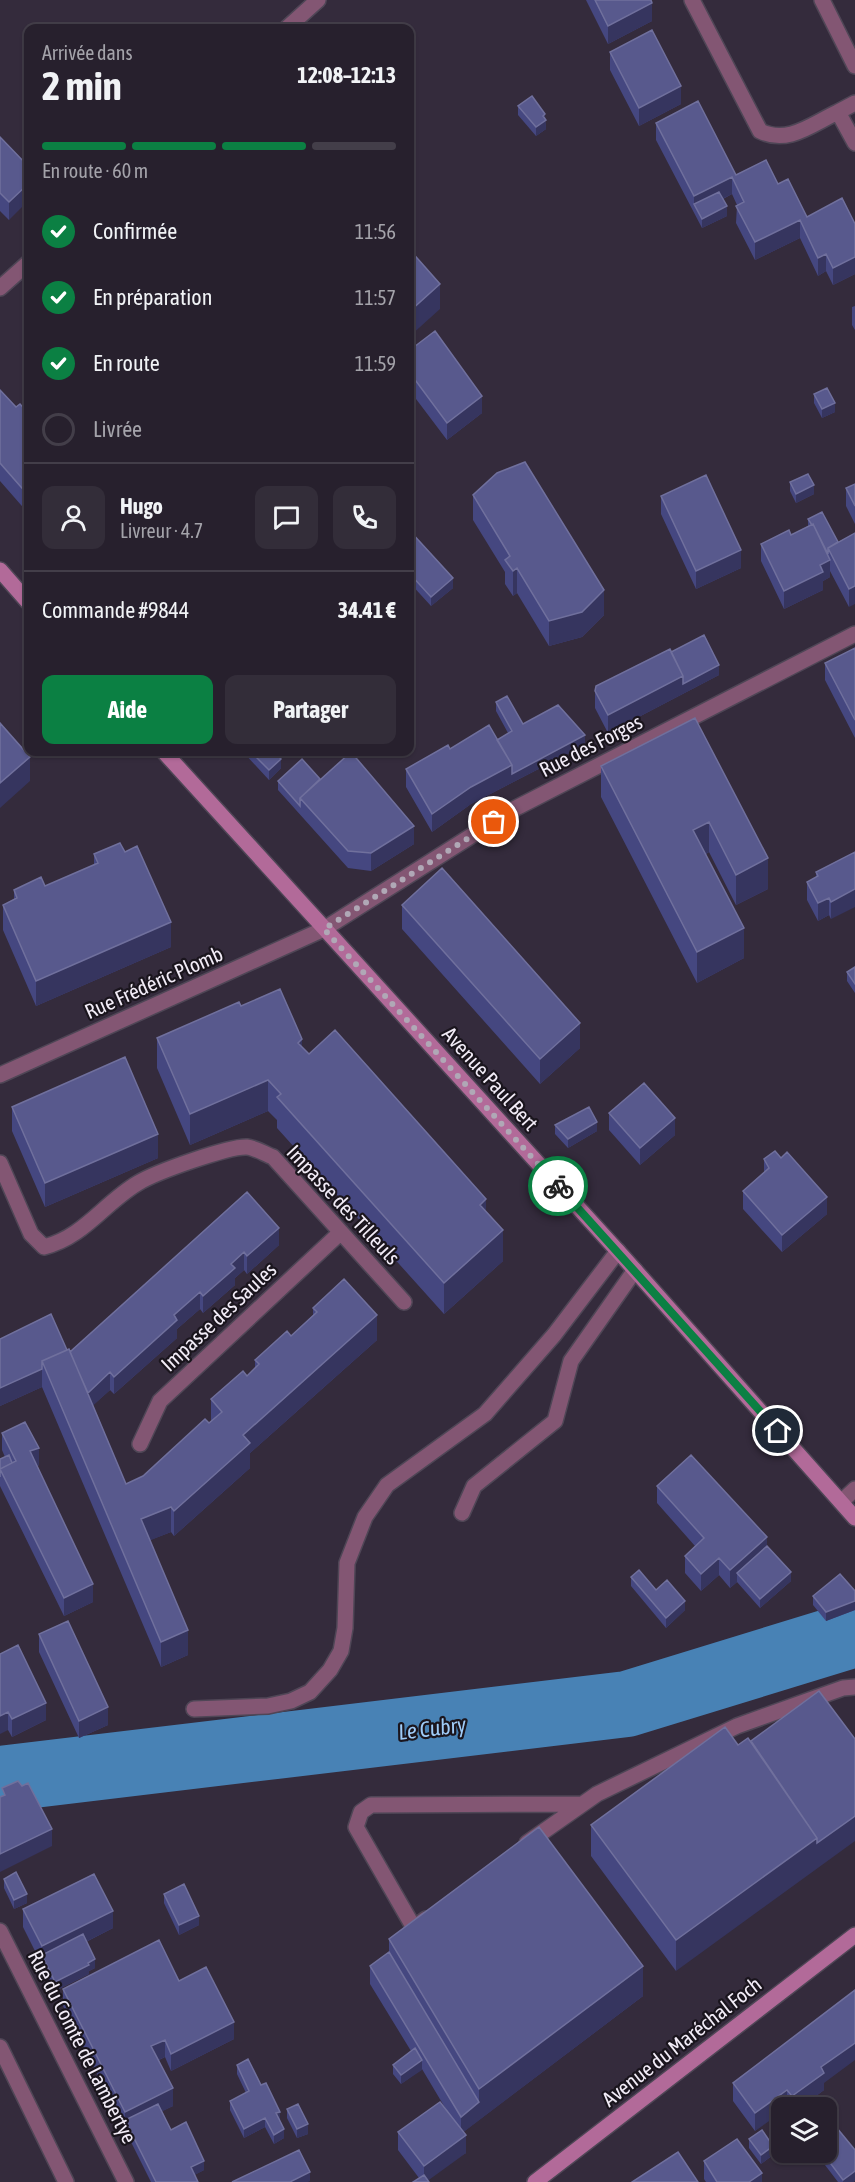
<!DOCTYPE html>
<html lang="fr">
<meta charset="utf-8">
<style>
body{margin:0;font-family:"Asap Condensed",sans-serif;background:#332d39;color:#f1f3f6;height:100vh;display:flex;flex-direction:column;font-size:22px;white-space:nowrap}
*{box-sizing:border-box;margin:0}
p{font-size:20px;color:#a4a3aa}
.icon{flex:none;width:33px;height:33px;fill:none;stroke:currentColor;stroke-width:2;stroke-linecap:round;stroke-linejoin:round}
.map{position:relative;flex:1;overflow:hidden}
.panel{position:absolute;left:24px;top:24px;width:390px;height:732px;display:flex;flex-direction:column;background:#27202d;border-radius:12px;box-shadow:0 2px 4px #0004,0 0 0 2px #433e49}
.panel>*{flex:none}
.tools{position:absolute;left:771px;top:2097px;display:grid;gap:12px}
.tools a{display:grid;place-items:center;width:66px;height:66px;border-radius:12px;background:#27202d;box-shadow:0 2px 4px #0004,0 0 0 2px #433e49;font-size:30px}
.pin{position:absolute;display:grid;place-items:center;width:51px;height:51px;color:#fff;margin:-26px;border:3px solid #fff;border-radius:50%;box-shadow:0 2px 6px #0007}
.courier{position:absolute;display:grid;place-items:center;width:60px;height:60px;margin:-30px;border:4px solid #0b8043;border-radius:50%;background:#fff;color:#222;box-shadow:0 2px 8px #0007}
.head em{font-style:normal;font-weight:700}
.head div{display:flex;flex-direction:column-reverse}
.head{display:flex;align-items:center;justify-content:space-between;height:102px;padding:0 18px}
h1{font-size:39px;font-weight:700;line-height:45px}
.bar{display:grid;grid-template-columns:repeat(4,1fr);gap:9px 6px;align-content:center;height:72px;padding:0 18px}
.bar i{height:8px;border-radius:4px;background:#433e49}
.bar .selected{background:#0b8043}
.bar p{grid-column:span 4}
.line{display:flex;align-items:center;gap:15px;padding:0 18px;border-top:2px solid #433e49}
.line div{flex:1}
.round{display:grid;place-items:center;flex:none;width:63px;height:63px;border-radius:12px;background:#332d39}
ol{padding:0 18px;list-style:none}
li{display:flex;align-items:center;gap:18px;height:66px}
li p{margin-inline-start:auto}
li .icon{padding:6px;border-radius:50%;background:#0b8043;color:#fff;stroke-width:4}
li:last-child{color:#a4a3aa}
li i{width:33px;height:33px;border:3px solid #433e49;border-radius:50%}
.cta{display:flex;gap:12px;margin-top:auto;padding:12px 18px}
.cta a{flex:1;height:69px;border-radius:12px;background:#0b8043;color:#fff;font-size:24px;font-weight:700;line-height:69px;text-align:center}
.cta a+a{background:#332d39;color:#f1f3f6}
.map>svg:first-child{display:block}
.lines{fill:none;stroke-linecap:round;stroke-linejoin:round}
.river{stroke:#4882b5;stroke-width:66}
.lane-casing{stroke:#4f4656;stroke-width:18}
.street-casing{stroke:#4f4656;stroke-width:18}
.secondary-casing{stroke:#4f4656;stroke-width:18}
.lane{stroke:#835673;stroke-width:15}
.street{stroke:#835673;stroke-width:15}
.secondary{stroke:#b26a99;stroke-width:15}
.wall{fill:#454780}
.shaded-wall{fill:#36355f}
.building{fill:#58598d;stroke:#70709d;stroke-width:1.5}
.done{stroke:#b0a8b6;stroke-width:6;stroke-dasharray:0 10.8}
.route{stroke:#0b8043;stroke-width:8}
.labels{text-anchor:middle;stroke-width:4.5;stroke-linejoin:round;paint-order:stroke}
.street-label{font-size:21px;fill:#f2ecf7;stroke:#1a151d}
.water-label{font-size:22px;font-style:italic;fill:#9fccf8;stroke:#1a151d}
</style>
<div class="map">
<svg width="855" height="2182" viewBox="0 0 855 2182">
<rect width="100%" height="100%" fill="#342b3c"/>
<g class="lines">
<!-- river -->
<path class="river" d="M0,1779L627,1704L855,1634"/>
<!-- lane casing -->
<g class="lane-casing">
<path id="lane" d="M287,28L318,0
M0,288L28,263
M0,1163L31,1234L44,1247C84,1237 104,1203 138,1183C156,1172 229,1146 247,1147C256,1148 265,1154 273,1157L404,1302
M140,1444L160,1401L341,1232
M841,1502L855,1489
M462,1513L474,1486L555,1421L571,1361L635,1270
M194,1709L268,1706L291,1701L310,1692L330,1670L341,1651L345,1628L347,1563L365,1517L387,1485L485,1414L554,1335L618,1251
M527,1843L597,1794L737,1726L843,1688L855,1687
M426,1919L414,1928L356,1827L361,1812L371,1805L581,1804
M0,2047L66,2182"/>
</g>
<!-- street casing -->
<g class="street-casing">
<path id="street" d="M692,0L760,131C788,145 812,124 838,112L855,143
M822,0L855,66
M838,112L855,103
M0,1075L324,929L512,810L855,634
M0,1931L126,2182"/>
</g>
<!-- secondary casing -->
<g class="secondary-casing">
<path id="secondary" d="M0,570L28,602
M164,752L625,1259L855,1518
M535,2182L855,1935"/>
</g>
<!-- lane -->
<use href="#lane" class="lane"/>
<!-- street -->
<use href="#street" class="street"/>
<!-- secondary -->
<use href="#secondary" class="secondary"/>
</g>
<!-- wall -->
<path class="wall" d="M586,0H651L652,21L608,44Z
M610,52L681,104L639,126L610,70Z
M518,106L545,119L546,129L536,136L518,115Z
M656,123L736,175L778,184L807,217L855,224V274L833,285L826,271L818,276L800,238L755,260L736,223L737,205L732,194L723,199L727,216L702,228L656,140Z
M0,137L28,166L9,220L0,211Z
M855,306V330L852,325V307Z
M410,350L482,413L447,440L410,391Z
M0,390L16,407L28,413V513L0,481Z
M814,394L835,412L822,418L814,403Z
M790,482L814,494L796,503L790,491Z
M855,484V524L846,506V488Z
M473,495L604,615L582,637L549,646L517,593L513,596L505,584V572L473,520Z
M661,496L741,568L696,589L661,514Z
M808,519L838,542L855,533L849,607L830,571V577L823,581V590L784,609L761,561V544L791,535L808,526Z
M410,531L453,588L431,606L410,583Z
M855,648V738L825,680V663Z
M671,652L719,675L608,733L595,708V691Z
M496,702L523,724L585,745L471,804L432,832L406,787V769L450,749L497,740L508,733L496,711Z
M695,718L768,889L736,905L709,852L706,854L744,958L697,983L601,797V766Z
M243,752H274L281,768L269,780Z
M320,779L414,844L371,871L348,868L278,790V781Z
M855,852L831,919L829,915L818,921L807,900V882L816,877V872Z
M94,854L171,947L36,1006L3,930V905L14,899V890L45,886L94,865Z
M402,905L580,1048L540,1084L402,929Z
M855,967V993L847,981V972Z
M241,1006L302,1047L309,1054L486,1212L503,1261L444,1314L277,1128V1120L268,1111L190,1145L157,1068V1038Z
M12,1107L158,1158L45,1207L12,1131Z
M609,1113L675,1135L640,1165L609,1130Z
M555,1125L597,1131L568,1148L555,1134Z
M764,1159L827,1214L782,1252L743,1209V1191L764,1173Z
M247,1192L279,1245L247,1274L244,1270L235,1278V1285L203,1313L200,1309L177,1329V1338L114,1394L110,1390L93,1405L126,1484L143,1476L211,1421V1399L247,1376L255,1368V1360L291,1336L313,1315V1308L377,1340L250,1453V1468L174,1536L171,1532L150,1540L188,1655L161,1667L42,1387L0,1406V1339L70,1352Z
M2,1433L39,1465L37,1466L93,1602L64,1616L0,1486V1459L5,1457L2,1450Z
M657,1486L767,1546L791,1581L760,1608L737,1582L730,1588L719,1575L701,1591L685,1573V1556L695,1546L657,1503Z
M631,1577L656,1590L685,1610L666,1628L631,1586Z
M855,1591V1610L826,1621L813,1605V1596Z
M39,1634L108,1725L79,1738L39,1652Z
M0,1654L46,1720L12,1737L8,1730Z
M725,1727L676,1971L591,1856V1825Z
M4,1879L27,1903L14,1909L4,1888Z
M164,1894L199,1925L179,1935L164,1903Z
M23,1909L113,1928L86,1942L95,1968L89,1971V1974L55,1991L23,1927Z
M389,1939L643,1996L463,2132L466,2153L419,2178L398,2150V2132L447,2111L422,2069L401,2084L393,2074V2065L411,2051L370,1984V1966L389,1952Z
M179,1981L234,2039L171,2071L165,2057L159,2060L173,2106L162,2111L171,2130L204,2170L194,2175L198,2182H151L63,2006V1989Z
M237,2065L261,2085L284,2138L274,2144L265,2127L244,2138L230,2110V2101L246,2093L237,2074Z
M733,2083H824V2090L800,2108H782L755,2131L733,2101Z
M287,2109L308,2134L297,2138L287,2118Z
M749,2139L773,2155L761,2164L749,2148Z
M855,2150V2180L853,2182H838L815,2152Z
M704,2161L762,2182H706L704,2179Z"/>
<!-- shaded-wall -->
<path class="shaded-wall" d="M652,3V21L608,44V26Z
M681,86V104L639,126V108Z
M545,114L546,129L536,136V127Z
M732,177V194L698,211L694,204V213V196Z
M28,184V201L9,220V202Z
M727,206V216L702,228V219Z
M800,220V238L755,260V242Z
M826,254V271L818,276V258Z
M855,257V274L833,285V268Z
M440,284V309L410,336V311Z
M482,396V413L447,440V423Z
M835,403V412L822,418V409Z
M814,485V494L796,503V494Z
M741,550V568L696,589V571Z
M830,560V577L823,581V590L784,609V591L820,565Z
M517,568V593L513,596V571Z
M453,578V588L431,606V597Z
M855,586V604L849,607V589Z
M604,590V615L582,637L549,646V621Z
M719,665V675L608,733V715L683,676Z
M585,735V745L471,804L432,832V814L471,787L512,765Z
M30,757V781L0,808V783Z
M281,759V768L269,780V770Z
M709,822V852L693,860V830Z
M414,826V844L371,871V853Z
M768,858V889L736,905V875Z
M855,889V907L831,919V902Z
M829,898V915L818,921V903Z
M171,922V947L36,1006V981Z
M744,928V958L697,983V952Z
M580,1023V1048L540,1084V1059Z
M302,1039V1070L298,1043Z
M268,1080V1111L190,1145V1114Z
M675,1118V1135L640,1165V1148Z
M597,1122V1131L568,1148V1139Z
M158,1134V1158L45,1207V1183Z
M827,1197V1214L782,1252V1235Z
M486,1199V1229L480,1205Z
M279,1228V1245L247,1274V1256Z
M503,1230V1261L444,1314V1283Z
M244,1252V1270L235,1278V1285L203,1313V1296L231,1264Z
M200,1292V1309L177,1329V1338L114,1394V1377L174,1315Z
M377,1315V1340L250,1453V1468L174,1536V1511L243,1435Z
M42,1369V1387L0,1406V1388Z
M110,1372V1390L86,1412V1394Z
M39,1448V1465L30,1469V1451Z
M171,1507V1532L141,1544V1519Z
M767,1537V1555L737,1573V1582L730,1588V1570Z
M719,1558V1575L701,1591V1574Z
M791,1572V1581L760,1608V1599Z
M93,1584V1602L64,1616V1598Z
M685,1601V1610L666,1628V1618Z
M855,1601V1610L826,1621V1612Z
M188,1630V1655L161,1667V1642Z
M46,1703V1720L12,1737V1719Z
M108,1707V1725L79,1738V1721Z
M8,1712V1730L0,1734V1716Z
M855,1816V1841L676,1971V1940L817,1838Z
M52,1829V1846L0,1872V1854Z
M27,1894V1903L14,1909V1900Z
M113,1911V1928L46,1962L42,1955V1946Z
M199,1916V1925L179,1935V1925Z
M95,1959V1968L89,1971V1974L55,1991V1982Z
M643,1966V1996L461,2134V2117L479,2102V2089Z
M234,2022V2039L171,2071V2054Z
M165,2040V2057L151,2063V2046Z
M855,2043V2060L824,2083V2090L800,2108H792V2096L821,2067Z
M422,2060V2070L401,2084V2075Z
M173,2088V2106L129,2128L125,2121V2112Z
M787,2090V2108H782V2112L755,2131V2113Z
M280,2112V2121L276,2113Z
M265,2118V2127L244,2138V2129Z
M308,2124V2134L297,2138V2129Z
M284,2129V2138L274,2144V2135Z
M466,2135V2153L426,2182H424V2166Z
M773,2146V2155L761,2164V2155Z
M204,2161V2170L191,2177V2167Z
M855,2171V2180L853,2182H843V2180Z
M310,2172V2181L308,2182H290Z
M762,2173V2182H749Z"/>
<!-- building -->
<path class="building" d="M595,0H651L652,3L608,26Z
M652,30L681,86L639,108L610,52Z
M532,96L545,114L543,116L546,120L536,127L518,106Z
M698,101L736,175L766,160L778,184L788,179L807,217L842,198L855,224V257L833,268L826,254L818,258L800,220L755,242L736,206L744,202L732,177L694,196L656,123Z
M0,137L28,166V184L9,202L0,193Z
M719,192L727,206L702,219L694,204Z
M410,250L440,284L410,311Z
M435,331L482,396L447,423L410,373V350Z
M827,388L835,403L822,409L814,394Z
M0,390L16,407L20,404L28,413V495L0,463Z
M525,462L604,590L582,612L549,621L517,568L513,571L505,560L510,556L473,495L497,473Z
M808,474L814,485L796,494L790,482Z
M706,475L741,550L696,571L661,496Z
M855,484V506L846,488Z
M822,512L838,542L828,548V554L813,524L812,525L808,519Z
M813,524L830,560L820,565L823,572L784,591L761,544L789,530L791,535Z
M410,531L453,578L431,597L410,574Z
M855,533V586L849,589L828,548Z
M704,635L719,665L683,684V676L671,652Z
M855,648V720L825,663Z
M670,649L683,676L608,715L595,691L596,686Z
M507,696L523,724L558,705L585,735L512,774V765L497,740L512,731L496,702Z
M695,718L768,858L736,875L709,822L693,830L744,928L697,952L601,766Z
M0,723L30,757L0,783Z
M489,725L512,765L471,787L432,814L406,769L448,745L450,749Z
M251,752H274L281,759L269,770Z
M351,752L414,826L371,853L348,851L300,798Z
M302,759L320,779L300,798V806L278,781Z
M120,843L125,852L137,846L171,922L36,981L3,905L17,898L14,890L41,877L45,886L98,863L94,854Z
M855,852V889L831,902L829,898L818,903L807,882L818,876L816,872Z
M442,868L580,1023L540,1059L402,905Z
M855,967V984L847,972Z
M280,989L302,1039L298,1043L309,1054L335,1030L486,1199L480,1205L503,1230L444,1283L277,1097L281,1094L268,1080L190,1114L157,1038L239,1002L241,1006Z
M125,1057L158,1134L45,1183L12,1107Z
M644,1083L675,1118L640,1148L609,1113Z
M589,1107L597,1122L568,1139L555,1125Z
M775,1151L781,1158L787,1152L827,1197L782,1235L743,1191L769,1168L764,1159Z
M247,1192L279,1228L247,1256L244,1252L231,1264L235,1268L203,1296L200,1292L174,1315L177,1320L114,1377L110,1372L88,1393L70,1352Z
M344,1279L377,1315L243,1435L250,1443L174,1511L171,1507L141,1519L188,1630L161,1642L42,1361L69,1349L126,1484L143,1476L205,1419L209,1423L222,1412L211,1399L243,1371L247,1376L259,1364L255,1360L287,1331L291,1336L317,1312L313,1308Z
M51,1314L67,1350L42,1361V1369L0,1388V1339Z
M25,1422L39,1448L30,1451L93,1584L64,1598L0,1469L16,1461L2,1433Z
M9,1455L12,1463L0,1469V1477V1459Z
M691,1455L767,1537L730,1570L719,1558L701,1574L685,1556L704,1538L657,1486Z
M767,1546L791,1572L760,1599L737,1573Z
M639,1570L656,1590L667,1580L685,1601L666,1618L631,1577Z
M840,1574L855,1591V1601L826,1612L813,1596Z
M68,1621L108,1707L79,1721L39,1634Z
M18,1645L46,1703L12,1719L8,1712L0,1716V1654Z
M819,1691L855,1739V1816L817,1843V1838L751,1741Z
M725,1727L738,1745L748,1738L817,1838L676,1940L591,1825Z
M18,1781L22,1786L28,1783L52,1829L0,1854V1797L5,1795L2,1788Z
M539,1827L643,1966L479,2089L389,1939Z
M16,1872L27,1894L14,1900L4,1879Z
M94,1874L113,1911L42,1946L23,1909Z
M184,1884L199,1916L179,1925L164,1894Z
M83,1934L95,1959L88,1963L89,1965L55,1982L42,1955Z
M159,1940L179,1981L206,1967L234,2022L171,2054L165,2040L151,2046L173,2088L125,2112L63,1989Z
M389,1952L479,2102L461,2117L370,1966Z
M855,1990V2043L821,2067L824,2073L792,2096L787,2090L755,2113L733,2083Z
M415,2048L422,2060L401,2075L393,2065Z
M248,2059L261,2085L266,2083L280,2112L276,2113L284,2129L274,2135L265,2118L244,2129L230,2101L249,2091L237,2065Z
M440,2102L466,2135L424,2166L398,2132Z
M158,2104L171,2130L186,2122L204,2161L191,2167L198,2182H156L125,2120Z
M298,2104L308,2124L297,2129L287,2109Z
M832,2122L855,2150V2171L843,2180L822,2152H826V2126Z
M762,2130L773,2146L761,2155L749,2139Z
M737,2139L762,2173L749,2182H717L704,2161Z
M299,2150L310,2172L290,2182H232Z
M678,2152L698,2182H632Z
M424,2175L429,2182H413Z"/>
<g class="lines">
<!-- done -->
<path class="done" d="M494,822L324,929L558,1186"/>
<!-- route -->
<path class="route" d="M558,1186L778,1431"/>
</g>
<g class="labels">
<!-- street labels -->
<g class="street-label">
<text transform="translate(591 746) rotate(-27)" y="7">Rue des Forges</text>
<text transform="translate(154 983) rotate(-24)" y="7">Rue Frédéric Plomb</text>
<text transform="translate(490 1079) rotate(48)" y="7">Avenue Paul Bert</text>
<text transform="translate(343 1205) rotate(47)" y="7">Impasse des Tilleuls</text>
<text transform="translate(219 1317) rotate(-43)" y="7">Impasse des Saules</text>
<text transform="translate(682 2042) rotate(-38)" y="7">Avenue du Maréchal Foch</text>
<text transform="translate(82 2047) rotate(63)" y="7">Rue du Comte de Lambertye</text>
</g>
<!-- water labels -->
<g class="water-label">
<text transform="translate(432 1728) rotate(-7)" y="8">Le Cubry</text>
</g>
</g>
</svg>
<div class="tools">
<a><svg class="icon" aria-label="layers" viewBox="0 0 24 24"><path d="M12 4l9 5-9 5-9-5zM3 14l9 5 9-5"/></svg></a>
</div>
<div class="pin" style="left:494px;top:822px;background:#ea580c"><svg class="icon" aria-label="bag" viewBox="0 0 24 24"><path d="M5 8h14l-1 12H6zM9 8a3 3 0 0 1 6 0"/></svg></div>
<div class="pin" style="left:778px;top:1431px;background:#1f2937"><svg class="icon" aria-label="home" viewBox="0 0 24 24"><path d="M3 11l9-7 9 7M6 9v11h12V9"/></svg></div>
<div class="courier" style="left:558px;top:1186px"><svg class="icon" aria-label="bike" viewBox="0 0 24 24"><circle cx="6" cy="16" r="4"/><circle cx="18" cy="16" r="4"/><path d="M6 16l4-8h5l3 8M10 8l3 8H6M13 5h3"/></svg></div>
<section class="panel">
<div class="head"><div><h1>2 min</h1><p>Arrivée dans</p></div><em>12:08–12:13</em></div>
<div class="bar"><i class="selected"></i><i class="selected"></i><i class="selected"></i><i></i><p>En route · 60 m</p></div>
<ol>
<li><svg class="icon" aria-label="check" viewBox="0 0 24 24"><path d="M5 12l5 5 9-10"/></svg>Confirmée<p>11:56</p></li>
<li><svg class="icon" aria-label="check" viewBox="0 0 24 24"><path d="M5 12l5 5 9-10"/></svg>En préparation<p>11:57</p></li>
<li><svg class="icon" aria-label="check" viewBox="0 0 24 24"><path d="M5 12l5 5 9-10"/></svg>En route<p>11:59</p></li>
<li><i></i>Livrée</li>
</ol>
<div class="line" style="height:108px"><a class="round"><svg class="icon" aria-label="person" viewBox="0 0 24 24"><circle cx="12" cy="8" r="4"/><path d="M4 21q1-7 8-7t8 7"/></svg></a><div><b>Hugo</b><p>Livreur · 4.7</p></div><a class="round"><svg class="icon" aria-label="chat" viewBox="0 0 24 24"><path d="M4 5h16v11H9l-5 4z"/></svg></a><a class="round"><svg class="icon" aria-label="phone" viewBox="0 0 24 24"><path d="M5 4h4l2 5-3 2q2 4 5 5l2-3 5 2v4C11 20 4 13 5 4z"/></svg></a></div>
<div class="line" style="height:78px"><div>Commande #9844</div><b>34.41 €</b></div>
<div class="cta"><a>Aide</a><a>Partager</a></div>
</section>
</div>
